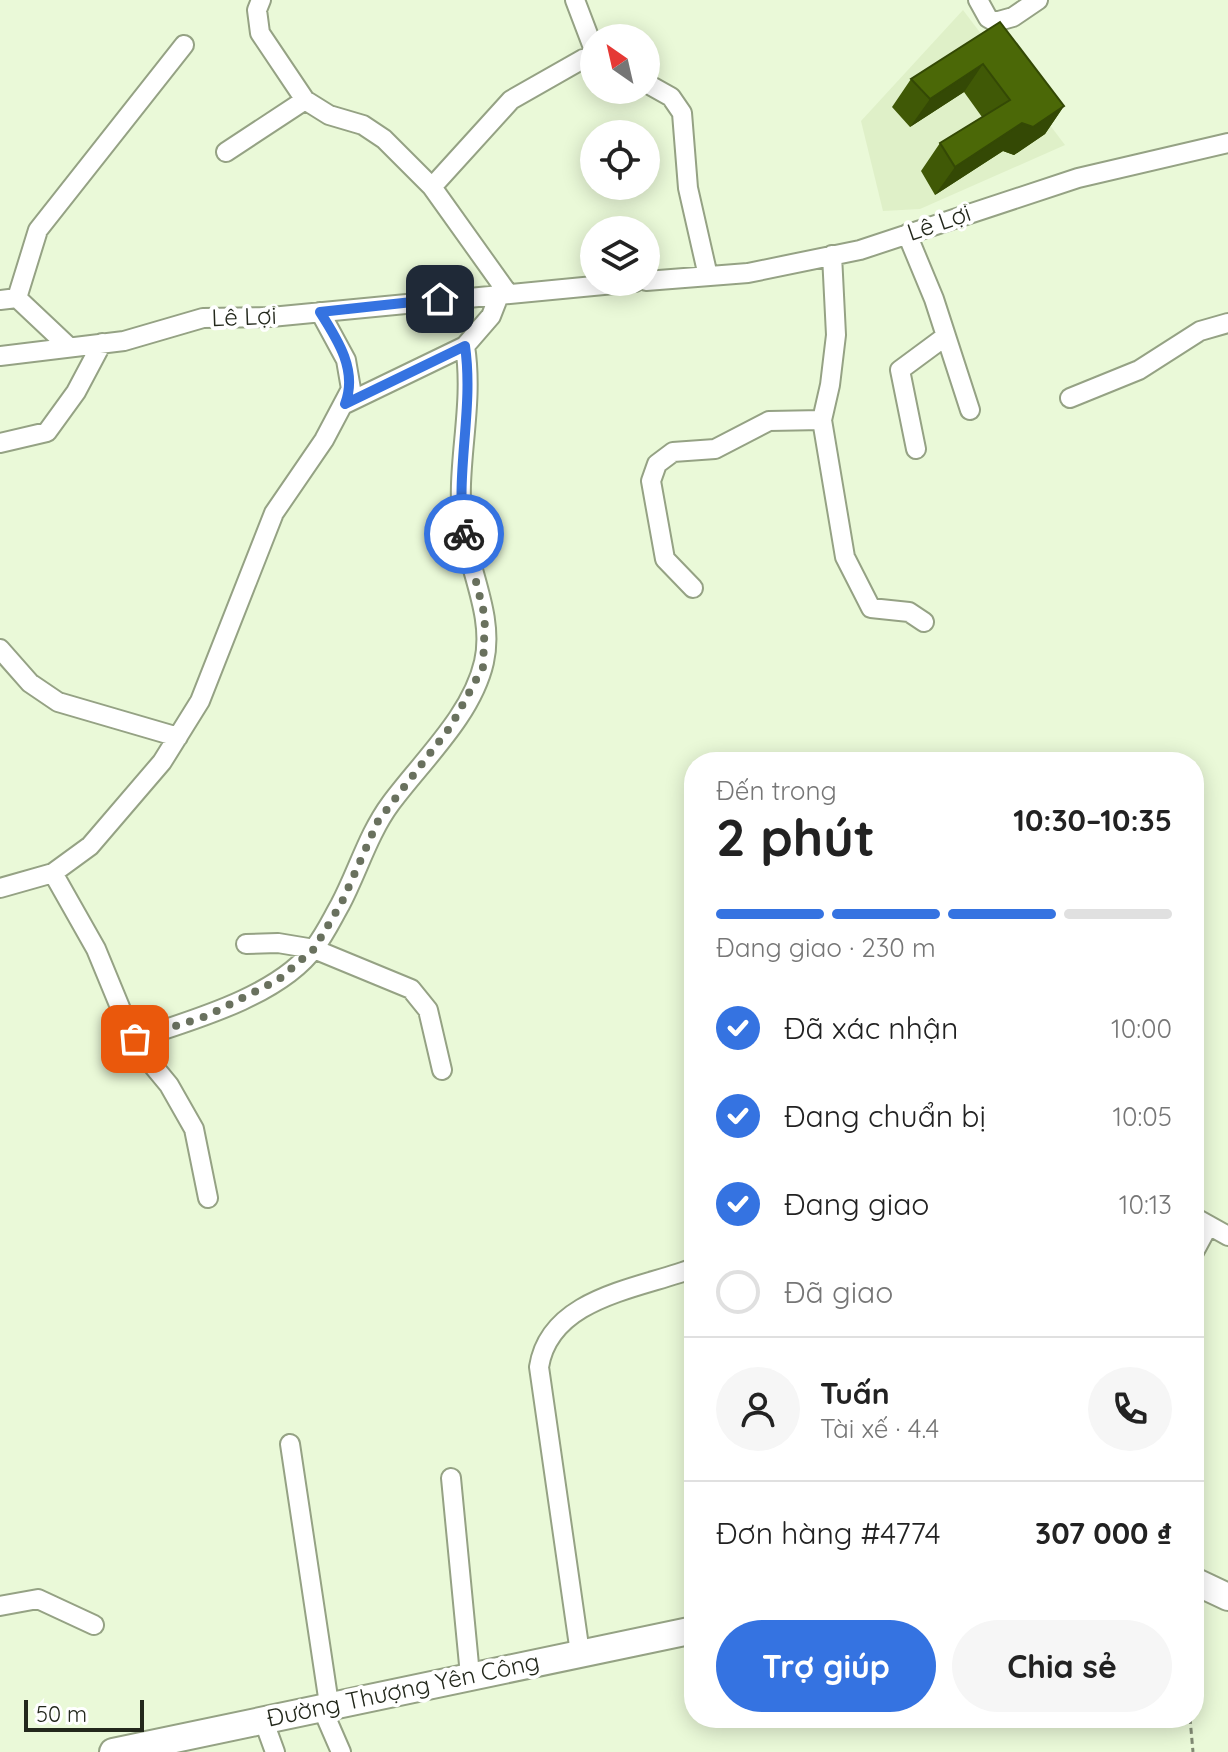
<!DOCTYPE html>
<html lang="vi">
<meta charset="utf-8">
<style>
body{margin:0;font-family:Quicksand,sans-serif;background:#f6f6f6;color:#222;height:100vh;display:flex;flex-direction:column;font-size:30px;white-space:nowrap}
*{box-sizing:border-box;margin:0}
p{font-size:26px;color:#767676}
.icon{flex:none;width:44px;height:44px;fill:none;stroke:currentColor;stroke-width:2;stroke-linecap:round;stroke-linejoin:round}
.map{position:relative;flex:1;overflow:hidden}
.sheet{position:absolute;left:684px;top:752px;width:520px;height:976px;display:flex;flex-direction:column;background:#fff;border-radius:32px;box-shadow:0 4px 20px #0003}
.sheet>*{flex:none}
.needle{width:52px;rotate:326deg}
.buttons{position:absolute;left:580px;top:24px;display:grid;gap:16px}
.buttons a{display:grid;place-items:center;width:80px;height:80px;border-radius:50%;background:#fff;box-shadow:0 4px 20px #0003;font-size:40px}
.scale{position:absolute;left:24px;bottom:20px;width:120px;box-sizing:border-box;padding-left:8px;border:4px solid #23281c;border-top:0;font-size:22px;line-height:28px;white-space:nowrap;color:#23281c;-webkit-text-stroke:6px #fff;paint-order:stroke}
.pin{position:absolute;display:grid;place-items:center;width:68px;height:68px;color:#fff;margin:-34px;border-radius:16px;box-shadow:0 4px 12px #0006}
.courier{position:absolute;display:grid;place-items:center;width:80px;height:80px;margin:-40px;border:6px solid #3573e1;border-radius:50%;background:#fff;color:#222;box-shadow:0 2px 10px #0007}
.summary em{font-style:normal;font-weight:700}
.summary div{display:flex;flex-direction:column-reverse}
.summary{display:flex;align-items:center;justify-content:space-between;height:136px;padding:0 32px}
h1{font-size:52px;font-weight:700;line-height:60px}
.bar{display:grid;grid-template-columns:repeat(4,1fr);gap:12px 8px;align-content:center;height:96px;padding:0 32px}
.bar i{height:10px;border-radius:6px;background:#e0e0e0}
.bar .selected{background:#3573e1}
.bar p{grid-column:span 4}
.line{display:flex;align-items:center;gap:20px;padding:0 32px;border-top:2px solid #e0e0e0}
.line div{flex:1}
.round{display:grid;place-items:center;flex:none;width:84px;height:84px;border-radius:42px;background:#f6f6f6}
ol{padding:0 32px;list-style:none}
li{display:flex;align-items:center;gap:24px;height:88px}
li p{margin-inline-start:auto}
li .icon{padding:8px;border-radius:50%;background:#3573e1;color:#fff;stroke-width:4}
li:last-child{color:#767676}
li i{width:44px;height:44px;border:4px solid #e0e0e0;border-radius:50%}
.action{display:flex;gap:16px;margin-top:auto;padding:16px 32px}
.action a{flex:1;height:92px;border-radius:48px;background:#3573e1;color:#fff;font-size:32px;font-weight:700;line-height:92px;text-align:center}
.action a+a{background:#f6f6f6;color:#222}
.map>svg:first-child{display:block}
.built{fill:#dff0c8}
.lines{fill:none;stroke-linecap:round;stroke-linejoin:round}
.minor-casing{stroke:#95a284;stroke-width:22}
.secondary-casing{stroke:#95a284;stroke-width:30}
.path{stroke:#818a74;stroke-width:3;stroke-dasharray:6 4;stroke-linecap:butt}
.minor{stroke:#fff;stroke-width:18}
.secondary{stroke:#fff;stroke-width:26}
.wall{fill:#405906}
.shaded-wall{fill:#344905}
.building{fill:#4b6807;stroke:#344905;stroke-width:2}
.done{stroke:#69715e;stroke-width:8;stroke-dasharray:0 14.4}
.route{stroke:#3573e1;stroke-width:10}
.labels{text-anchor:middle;stroke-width:8;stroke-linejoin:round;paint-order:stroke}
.street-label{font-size:24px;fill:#23281c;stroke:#fff}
</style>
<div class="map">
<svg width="1228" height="1752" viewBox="0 0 1228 1752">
<rect width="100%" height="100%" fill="#eaf9d8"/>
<!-- built -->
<path class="built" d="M963,10L1065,145L920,209L883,211L861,121Z"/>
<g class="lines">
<!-- minor casing -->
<g class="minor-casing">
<path id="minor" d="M261,0L257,10L260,33L305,100L329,115L363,125L384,139L432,187L507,292
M575,0L594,50
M978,0L988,18L995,22L1013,17L1038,0
M646,83L671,97L682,113L688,188L708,276
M226,152L305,100
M432,187L511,100L583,59L594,56
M907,234L934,299L970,410
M832,255L836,335L830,385L822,420L845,557L871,608L909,612L924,622
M646,281L748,273L860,250L1078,178L1228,143
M17,298L38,230L184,45
M0,300L17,298L69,347
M0,356L124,341L203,318L271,317L635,282
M1070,398L1139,370L1200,331L1228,323
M345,404L465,346L491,316L500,293
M0,443L47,432L76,392L102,343
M916,449L900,370L946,336
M693,588L665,559L651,481L657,464L673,452L715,449L769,421L822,420
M0,649L30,683L58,702L178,737
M53,873L96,949L129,1029L145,1056L169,1085L194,1129L208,1198
M0,888L53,873L90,846L162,762L200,701L274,513L324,440L351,389L346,360L320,312
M246,944L278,943L314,949L411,989L428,1010L442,1070
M135,1039C190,1021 280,996 315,947C325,934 332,919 340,905C358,871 368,834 391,803C423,760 472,715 484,662C494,618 471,575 464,532C453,472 475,411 465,346
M1194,1217L1228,1236
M1194,1252L1208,1226
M290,1444L329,1704
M451,1478L470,1675
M0,1606L38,1599L94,1625
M580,1653L539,1367C550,1297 639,1289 694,1268
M321,1706L341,1752
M263,1719L275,1752"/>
</g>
<!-- secondary casing -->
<g class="secondary-casing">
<path id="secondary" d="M1194,1581L1228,1597
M113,1752L694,1630"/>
</g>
<!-- path -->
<path class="path" d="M1190,1718L1193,1752"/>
<!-- minor -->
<use href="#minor" class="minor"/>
<!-- secondary -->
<use href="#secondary" class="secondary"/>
</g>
<!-- wall -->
<path class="wall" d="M1000,22L1064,106L1045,134L1014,155L1003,151L935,195L921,171L940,143L982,117L964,92L910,127L892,107L911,79Z"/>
<!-- shaded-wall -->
<path class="shaded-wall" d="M983,64L964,92L910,127L930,99Z
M1064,106L1045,134L1014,155L1003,151L935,195L955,167L1022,123Z"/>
<!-- building -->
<path class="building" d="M1000,22L1064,106L1033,127L1022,123L955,167L940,143L1010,100L983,64L930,99L911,79Z"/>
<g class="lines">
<!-- done -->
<path class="done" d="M135,1039L207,1016L278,980L314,949L342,902L378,821L451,726L483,667L485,617L464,534"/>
<!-- route -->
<path class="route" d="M440,299L320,312C338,340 358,371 345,404L465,346C474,409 455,471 464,534"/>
</g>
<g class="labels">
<!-- street labels -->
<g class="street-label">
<text transform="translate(939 223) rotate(-19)" y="8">Lê Lợi</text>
<text transform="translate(244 317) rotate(-2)" y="8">Lê Lợi</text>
<text transform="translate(403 1690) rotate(-12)" y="8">Đường Thượng Yên Công</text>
</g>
</g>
</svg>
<div class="buttons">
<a><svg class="needle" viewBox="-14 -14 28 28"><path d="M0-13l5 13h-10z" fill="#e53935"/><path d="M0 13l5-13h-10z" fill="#767676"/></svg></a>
<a><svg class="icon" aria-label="locate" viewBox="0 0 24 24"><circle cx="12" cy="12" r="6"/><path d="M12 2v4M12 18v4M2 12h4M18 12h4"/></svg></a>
<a><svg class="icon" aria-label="layers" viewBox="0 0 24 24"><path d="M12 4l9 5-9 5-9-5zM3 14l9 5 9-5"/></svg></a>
</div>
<div class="scale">50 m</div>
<div class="pin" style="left:135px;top:1039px;background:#ea580c"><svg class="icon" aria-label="bag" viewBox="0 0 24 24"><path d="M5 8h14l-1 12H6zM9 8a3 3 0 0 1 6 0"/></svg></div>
<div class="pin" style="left:440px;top:299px;background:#1f2937"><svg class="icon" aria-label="home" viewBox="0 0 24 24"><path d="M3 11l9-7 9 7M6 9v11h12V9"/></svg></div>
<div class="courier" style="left:464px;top:534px"><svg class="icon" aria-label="bike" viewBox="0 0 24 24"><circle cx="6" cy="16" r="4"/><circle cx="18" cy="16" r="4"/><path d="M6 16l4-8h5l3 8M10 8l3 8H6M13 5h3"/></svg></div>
<section class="sheet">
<div class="summary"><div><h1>2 phút</h1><p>Đến trong</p></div><em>10:30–10:35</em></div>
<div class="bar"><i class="selected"></i><i class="selected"></i><i class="selected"></i><i></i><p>Đang giao · 230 m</p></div>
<ol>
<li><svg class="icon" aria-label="check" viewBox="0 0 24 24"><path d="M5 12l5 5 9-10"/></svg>Đã xác nhận<p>10:00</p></li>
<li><svg class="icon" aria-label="check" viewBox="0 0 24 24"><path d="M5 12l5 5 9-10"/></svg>Đang chuẩn bị<p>10:05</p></li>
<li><svg class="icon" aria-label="check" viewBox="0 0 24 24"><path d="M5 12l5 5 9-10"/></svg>Đang giao<p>10:13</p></li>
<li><i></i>Đã giao</li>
</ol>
<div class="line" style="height:144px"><a class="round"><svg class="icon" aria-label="person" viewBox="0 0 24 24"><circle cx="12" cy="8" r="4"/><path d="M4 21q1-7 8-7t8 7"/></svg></a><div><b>Tuấn</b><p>Tài xế · 4.4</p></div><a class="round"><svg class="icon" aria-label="phone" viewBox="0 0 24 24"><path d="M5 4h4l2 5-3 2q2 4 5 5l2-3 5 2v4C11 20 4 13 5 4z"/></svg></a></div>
<div class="line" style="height:104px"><div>Đơn hàng #4774</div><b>307 000 ₫</b></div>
<div class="action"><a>Trợ giúp</a><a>Chia sẻ</a></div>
</section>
</div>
